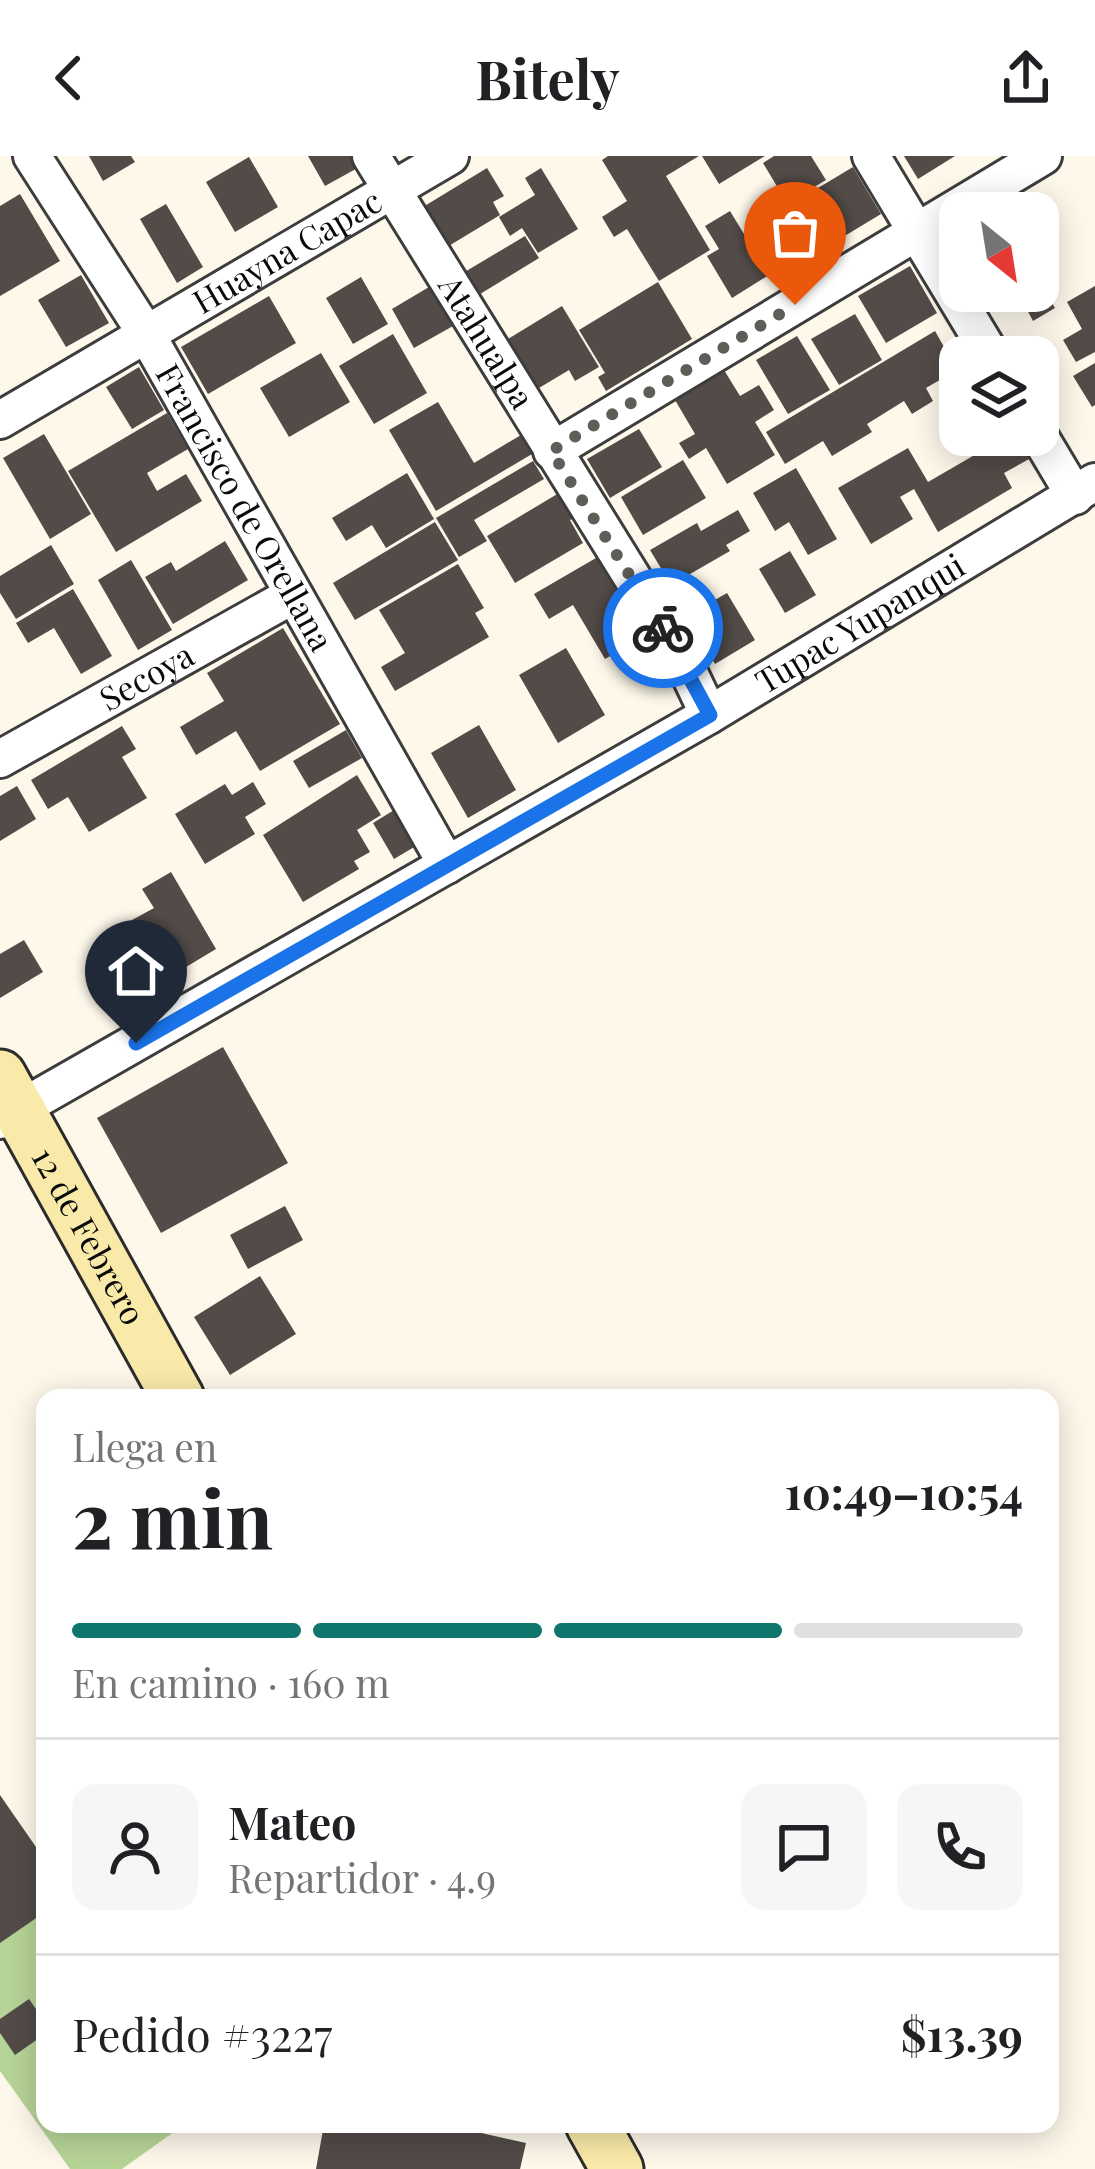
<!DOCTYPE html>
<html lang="es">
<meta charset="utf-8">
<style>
body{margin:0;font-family:"Playfair Display",serif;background:#f6f6f6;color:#202124;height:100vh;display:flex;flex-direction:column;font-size:45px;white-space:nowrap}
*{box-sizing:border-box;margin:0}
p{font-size:39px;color:#757577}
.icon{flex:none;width:66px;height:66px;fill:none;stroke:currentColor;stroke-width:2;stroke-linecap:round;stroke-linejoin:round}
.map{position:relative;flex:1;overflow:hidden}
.details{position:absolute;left:36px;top:1233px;width:1023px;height:744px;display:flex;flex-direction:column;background:#fff;border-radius:24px;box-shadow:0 6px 30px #0003}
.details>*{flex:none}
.needle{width:78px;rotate:150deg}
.fabs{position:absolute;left:939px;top:36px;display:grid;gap:24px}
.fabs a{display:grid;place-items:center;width:120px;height:120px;border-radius:24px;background:#fff;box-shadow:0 6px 30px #0003;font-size:60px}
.pin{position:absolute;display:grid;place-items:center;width:102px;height:102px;color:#fff;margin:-123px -51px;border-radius:50% 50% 50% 0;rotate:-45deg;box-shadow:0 0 12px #0007}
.pin .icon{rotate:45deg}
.courier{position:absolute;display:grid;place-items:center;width:120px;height:120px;margin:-60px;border:9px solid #1a73e8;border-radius:50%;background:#fff;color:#222;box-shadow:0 3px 15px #0007}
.overview em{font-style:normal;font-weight:700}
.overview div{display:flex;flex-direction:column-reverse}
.overview{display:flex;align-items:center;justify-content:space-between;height:204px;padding:0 36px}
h1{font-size:78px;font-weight:700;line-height:90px}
.bar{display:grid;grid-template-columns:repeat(4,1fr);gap:18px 12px;align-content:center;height:144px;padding:0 36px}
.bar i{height:15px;border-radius:9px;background:#e0e0e0}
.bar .on{background:#0f766e}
.bar p{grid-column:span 4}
.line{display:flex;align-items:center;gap:30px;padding:0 36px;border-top:3px solid #e0e0e0}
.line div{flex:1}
.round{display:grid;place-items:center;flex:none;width:126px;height:126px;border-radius:24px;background:#f6f6f6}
header{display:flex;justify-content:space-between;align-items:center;height:156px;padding:0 36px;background:#fff;font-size:54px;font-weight:700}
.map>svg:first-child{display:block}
.forest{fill:#b7d497}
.building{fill:#524b48}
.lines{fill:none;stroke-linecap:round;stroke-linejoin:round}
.street-casing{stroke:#3d3d3d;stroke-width:42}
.secondary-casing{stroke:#2c2c2c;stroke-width:57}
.street{stroke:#fff;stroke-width:36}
.secondary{stroke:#f9eaa9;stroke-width:51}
.done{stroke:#5f5d58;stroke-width:12;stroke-dasharray:0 21.6}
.route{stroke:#1a73e8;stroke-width:15}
.labels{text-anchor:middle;stroke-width:12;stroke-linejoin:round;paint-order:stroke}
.street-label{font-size:33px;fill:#0a0a0a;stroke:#fff}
</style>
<header><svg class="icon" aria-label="back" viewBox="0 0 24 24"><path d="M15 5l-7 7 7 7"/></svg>Bitely<svg class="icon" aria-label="share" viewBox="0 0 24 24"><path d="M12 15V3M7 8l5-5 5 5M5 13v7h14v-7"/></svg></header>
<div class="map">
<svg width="1095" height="2013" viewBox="0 0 1095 2013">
<rect width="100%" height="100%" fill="#fdf8ea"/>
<!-- forest -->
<path class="forest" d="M45,1744V1968H185L122,2013H70L0,1915V1776Z"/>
<!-- building -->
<path class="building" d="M89,0H131L135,6L103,25Z
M308,0H369L372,4L325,30Z
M608,0H699L666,20L710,94L659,125L627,73L614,81L602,61L627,45L602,4Z
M702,0H765L719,28Z
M774,0H811L826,24L787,47L763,7Z
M904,0H955L918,23Z
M249,1L278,51L235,76L206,26Z
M853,11L881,58L775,122L746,75Z
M487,12L504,40L493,46L500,59L442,94L418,54Z
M541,12L578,73L538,97L522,72L510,80L499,61L535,39L525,22Z
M20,38L60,105L0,140V50Z
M166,48L203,111L177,127L140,63Z
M730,55L769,119L732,142L707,100L719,93L705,70Z
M525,80L539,102L472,143L458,120Z
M910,110L937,157L886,187L858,140Z
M1038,110L1046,123L1040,127L1055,152L1033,165L1019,139L1002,149L994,135H1038Z
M81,119L109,167L66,191L38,144Z
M361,121L388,168L353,188L326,142Z
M658,126L692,183L606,235L598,221L605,217L579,174Z
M1095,130V196L1076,206L1063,184L1082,173L1067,146Z
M429,131L453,170L414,192L392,153Z
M269,140L296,187L208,238L181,191Z
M562,150L599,211L575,225L569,214L539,232L508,183Z
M855,158L882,204L839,229L811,183Z
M935,175L957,214L926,232L933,245L912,258L904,245L867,268L872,276L832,300L823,285L785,308L766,276Z
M393,178L427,237L374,268L339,210Z
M797,180L830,234L788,258L756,204Z
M321,197L350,246L289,281L260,232Z
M1095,207V249L1092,251L1073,220Z
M139,211L164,254L132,273L106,231Z
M724,214L740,240L759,229L774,254L755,266L775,299L727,328L706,292L689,303L679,287L695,278L675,244Z
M438,246L474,307L521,279L532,298L436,355L389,274Z
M167,257L188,293L147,317L157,335L186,318L202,345L116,396L68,315Z
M639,273L662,311L610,342L587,303Z
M44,278L91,358L50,383L3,302Z
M1009,279H1018L1031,302L1004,317L1012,332L938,376L914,333L900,341L913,363L871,388L838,332L908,292L928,326Z
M683,304L706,342L643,379L621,341Z
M533,305L544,323L474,364L487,385L459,401L436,362Z
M796,312L837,383L808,399L789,366L775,375L753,337Z
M407,317L434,363L386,392L372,369L346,385L332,362Z
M564,334L578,360L570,364L583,387L515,427L487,380Z
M738,354L750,375L726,389L730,395L671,429L650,394L697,367L701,375Z
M435,366L458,404L355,464L333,427Z
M225,385L248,424L173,468L145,421L171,406L176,415Z
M51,389L74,428L16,463L0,437V420Z
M608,395L654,474L605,503L573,449L549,463L534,438Z
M790,395L816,439L785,457L759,413Z
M131,404L172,474L138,494L98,424Z
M458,408L484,452L475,457L489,481L395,535L381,511L405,497L379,454Z
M73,433L112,500L81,518L54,472L28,487L16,467Z
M727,437L755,484L715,508L687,460Z
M283,472L340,568L260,615L236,575L196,599L180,571L224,545L207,517Z
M566,492L605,559L558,587L519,519Z
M479,569L516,634L468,662L431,597Z
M122,570L136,593L122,601L147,642L89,676L68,641L48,653L31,624Z
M346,574L362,602L309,632L293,605Z
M357,619L381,659L357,674L370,696L354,705L359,713L303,746L263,679Z
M253,626L266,648L245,661L255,678L205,708L175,658L225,628L232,639Z
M17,630L36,663L0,685V640Z
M399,651L421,687L394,703L373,667Z
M171,716L216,793L166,823L132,764L154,752L142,733Z
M24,784L43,816L0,842V798Z
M223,891L288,1007L161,1077L97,962Z
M285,1050L303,1084L248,1113L230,1079Z
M260,1120L296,1178L230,1219L194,1161Z
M0,1639L45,1704V1756L0,1787Z
M29,1843L45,1866V1878L15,1899L0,1877V1863Z
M324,1968H479L477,1976L526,1987L520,2013H316Z"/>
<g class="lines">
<!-- street casing -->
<g class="street-casing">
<g id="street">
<path id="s1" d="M32,0L147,179L447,709"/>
<path id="s2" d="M371,0L681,500L709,559"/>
<path d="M871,0L992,201"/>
<path id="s3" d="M0,264L450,0"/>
<path d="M1038,278L1075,340"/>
<path d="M552,295L1043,0"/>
<path id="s4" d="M0,603L293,439"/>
<path id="s5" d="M0,964L709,559L1095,326"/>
</g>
</g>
<!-- secondary casing -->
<g class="secondary-casing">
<g id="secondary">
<path id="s6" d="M0,920L178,1242"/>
<path d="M592,1968L617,2013"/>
</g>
</g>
<!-- street -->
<use href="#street" class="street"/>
<!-- secondary -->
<use href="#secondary" class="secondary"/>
</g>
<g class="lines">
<!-- done -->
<path class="done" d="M663,472L551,295L795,149"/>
<!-- route -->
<path class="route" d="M136,887L710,559L663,472"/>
</g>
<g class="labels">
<!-- street labels -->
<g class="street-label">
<text dy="12" stroke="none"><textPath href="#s3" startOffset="333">Huayna Capac</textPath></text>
<text dy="12" stroke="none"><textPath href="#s2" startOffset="219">Atahualpa</textPath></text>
<text dy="12" stroke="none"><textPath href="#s1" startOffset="411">Francisco de Orellana</textPath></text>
<text dy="12" stroke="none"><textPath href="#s5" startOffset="993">Tupac Yupanqui</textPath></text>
<text dy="12" stroke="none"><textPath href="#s4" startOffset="168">Secoya</textPath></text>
<text dy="12" stroke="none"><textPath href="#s6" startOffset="183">12 de Febrero</textPath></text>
</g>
</g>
</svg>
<div class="fabs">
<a><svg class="needle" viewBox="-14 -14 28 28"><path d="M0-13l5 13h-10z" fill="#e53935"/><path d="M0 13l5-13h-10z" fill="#757577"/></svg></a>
<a><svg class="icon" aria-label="layers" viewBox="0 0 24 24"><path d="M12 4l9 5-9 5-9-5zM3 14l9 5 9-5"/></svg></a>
</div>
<div class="pin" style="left:795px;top:149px;background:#ea580c"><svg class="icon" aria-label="bag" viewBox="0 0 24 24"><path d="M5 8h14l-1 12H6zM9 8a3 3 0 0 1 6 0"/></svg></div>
<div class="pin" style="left:136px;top:887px;background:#1f2937"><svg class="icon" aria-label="home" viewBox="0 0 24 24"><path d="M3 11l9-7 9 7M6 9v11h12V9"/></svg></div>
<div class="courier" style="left:663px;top:472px"><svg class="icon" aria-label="bike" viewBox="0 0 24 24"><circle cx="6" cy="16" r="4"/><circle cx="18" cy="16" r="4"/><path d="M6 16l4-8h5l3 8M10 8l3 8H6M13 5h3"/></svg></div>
<section class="details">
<div class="overview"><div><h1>2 min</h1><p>Llega en</p></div><em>10:49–10:54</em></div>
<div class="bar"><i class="on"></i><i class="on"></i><i class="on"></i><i></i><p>En camino · 160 m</p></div>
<div class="line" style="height:216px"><a class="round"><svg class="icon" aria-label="person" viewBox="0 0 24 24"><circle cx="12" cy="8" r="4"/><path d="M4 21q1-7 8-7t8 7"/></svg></a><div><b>Mateo</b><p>Repartidor · 4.9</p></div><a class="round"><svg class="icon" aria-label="chat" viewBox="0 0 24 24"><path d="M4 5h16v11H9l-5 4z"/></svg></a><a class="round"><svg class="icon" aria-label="phone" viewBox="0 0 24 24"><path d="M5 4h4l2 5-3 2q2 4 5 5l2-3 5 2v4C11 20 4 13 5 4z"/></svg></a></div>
<div class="line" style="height:156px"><div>Pedido #3227</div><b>$13.39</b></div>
</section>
</div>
